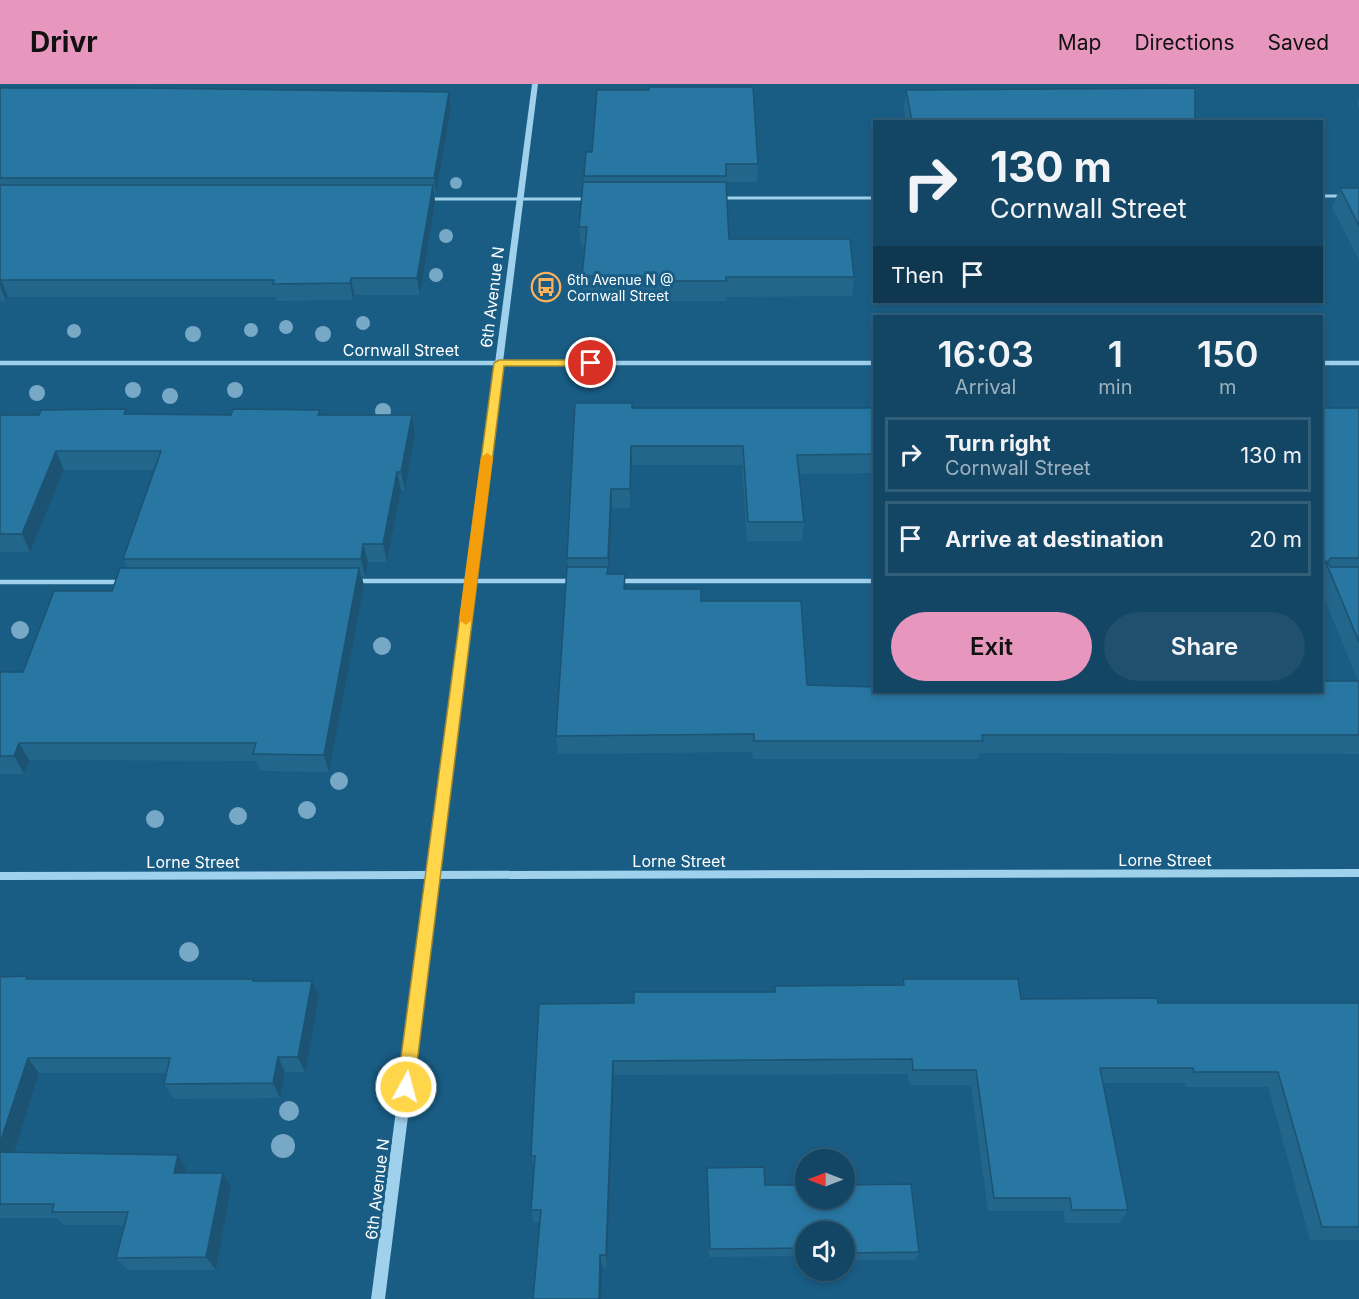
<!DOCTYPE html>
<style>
:root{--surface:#134664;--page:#20506d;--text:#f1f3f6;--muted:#9db1bf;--line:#325e78;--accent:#e797bd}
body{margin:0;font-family:Inter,sans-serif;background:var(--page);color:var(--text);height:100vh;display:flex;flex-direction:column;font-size:22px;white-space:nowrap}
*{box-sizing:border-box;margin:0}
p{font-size:20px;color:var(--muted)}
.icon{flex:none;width:33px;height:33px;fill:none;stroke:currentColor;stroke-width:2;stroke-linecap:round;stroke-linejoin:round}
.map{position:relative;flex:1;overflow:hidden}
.panel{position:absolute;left:873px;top:231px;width:450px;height:378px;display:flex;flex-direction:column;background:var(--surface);border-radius:0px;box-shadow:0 3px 9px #0003,0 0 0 2px var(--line)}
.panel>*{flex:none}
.banner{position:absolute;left:873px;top:36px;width:450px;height:183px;border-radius:0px;box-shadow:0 3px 9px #0003,0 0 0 2px var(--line);background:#134664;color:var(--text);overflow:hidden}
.needle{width:39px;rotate:270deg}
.tools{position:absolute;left:795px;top:1065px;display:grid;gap:12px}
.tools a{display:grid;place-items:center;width:60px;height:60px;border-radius:50%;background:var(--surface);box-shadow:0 3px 9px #0003,0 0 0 2px var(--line);font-size:30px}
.pin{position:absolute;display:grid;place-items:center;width:51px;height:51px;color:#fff;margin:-26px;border:3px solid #fff;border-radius:50%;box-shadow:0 2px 6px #0007}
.me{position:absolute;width:66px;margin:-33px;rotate:7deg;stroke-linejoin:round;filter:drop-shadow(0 0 4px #0008)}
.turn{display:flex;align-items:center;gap:21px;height:126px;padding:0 18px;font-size:27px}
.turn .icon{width:78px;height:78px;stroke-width:2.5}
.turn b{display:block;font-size:42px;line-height:51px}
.then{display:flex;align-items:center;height:57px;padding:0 18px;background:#0003;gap:12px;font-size:22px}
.eta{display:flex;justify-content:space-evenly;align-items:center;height:102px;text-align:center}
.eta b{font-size:36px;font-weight:600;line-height:42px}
.button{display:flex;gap:12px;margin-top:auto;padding:12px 18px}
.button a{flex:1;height:69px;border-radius:36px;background:var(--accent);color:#111;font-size:24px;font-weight:600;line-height:69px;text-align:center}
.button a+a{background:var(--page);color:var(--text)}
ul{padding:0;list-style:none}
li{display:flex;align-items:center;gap:18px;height:75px;margin:0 12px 9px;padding:0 6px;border:3px solid var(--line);border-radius:0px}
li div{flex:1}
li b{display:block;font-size:22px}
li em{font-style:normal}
header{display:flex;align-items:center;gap:36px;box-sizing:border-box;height:84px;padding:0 30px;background:var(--accent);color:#111}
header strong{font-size:28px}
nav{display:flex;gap:33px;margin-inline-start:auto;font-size:21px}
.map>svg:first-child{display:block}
</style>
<header>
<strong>Drivr</strong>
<nav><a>Map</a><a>Directions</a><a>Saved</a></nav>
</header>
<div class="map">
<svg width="1359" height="1215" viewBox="0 0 1359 1215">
<rect width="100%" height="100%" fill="#195d85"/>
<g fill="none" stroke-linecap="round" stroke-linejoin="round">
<g stroke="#9fd1ec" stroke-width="3">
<polyline points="1322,112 1341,112"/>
<polyline points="721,114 874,114"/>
<polyline points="430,115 587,115"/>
</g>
<g stroke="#9fd1ec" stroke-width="4.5">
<polyline points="357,497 570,497"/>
<polyline points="621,497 874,497"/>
<polyline points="0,498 120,498"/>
</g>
<g stroke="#9fd1ec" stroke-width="4.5">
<polyline points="0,279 874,279"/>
<polyline points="1322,279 1359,279"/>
</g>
<polyline stroke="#9fd1ec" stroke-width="8" points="0,792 1359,789"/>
<polygon fill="#9fd1ec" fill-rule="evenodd" points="532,0 538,0 385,1215 371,1215"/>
</g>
<g fill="#77a8c5">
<circle cx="456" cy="99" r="6"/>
<circle cx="446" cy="152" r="7"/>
<circle cx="436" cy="191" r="7"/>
<circle cx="363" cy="239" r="7"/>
<circle cx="286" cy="243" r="7"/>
<circle cx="251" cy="246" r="7"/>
<circle cx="74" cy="247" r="7"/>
<circle cx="193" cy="250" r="8"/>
<circle cx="323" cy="250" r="8"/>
<circle cx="133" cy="306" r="8"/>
<circle cx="235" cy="306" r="8"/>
<circle cx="37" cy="309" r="8"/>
<circle cx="170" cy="312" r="8"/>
<circle cx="383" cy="327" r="8"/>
<circle cx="20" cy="546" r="9"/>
<circle cx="382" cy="562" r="9"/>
<circle cx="339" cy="697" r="9"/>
<circle cx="307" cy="726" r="9"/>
<circle cx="238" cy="732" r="9"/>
<circle cx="155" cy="735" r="9"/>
<circle cx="189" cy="868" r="10"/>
<circle cx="289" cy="1027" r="10"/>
<circle cx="283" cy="1062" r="12"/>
</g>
<g fill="#22668c">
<polygon points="0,4 449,8 451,24 436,110 434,110 435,118 420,211 354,211 353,216 277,217 276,213 8,213 6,217 0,217"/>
<polygon points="906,6 1195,38 906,38 904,23"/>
<polygon points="1359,14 1359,24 1357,20"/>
<polygon points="586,68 758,80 757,98 726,98 729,155 854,193 852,212 726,213 726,217 647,217 647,212 584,212 582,192 585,163 581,163 579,143 584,98"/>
<polygon points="1340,104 1359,104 1359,176 1332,123"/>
<polygon points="633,324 874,324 874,389 799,390 804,438 802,457 747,457 742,381 632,381 630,424 612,424 609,490 625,505 701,517 807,601 874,608 1358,597 1322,509 1322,324 1359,324 1359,670 979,669 978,675 753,675 752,668 558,670 556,652 568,483 567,474"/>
<polygon points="127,330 412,331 415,350 405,406 401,406 387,478 368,478 365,493 362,493 364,502 329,688 260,687 256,677 29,676 24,690 0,690 0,588 23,588 112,507 127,484 123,475 154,386 64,386 30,468 0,468 0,331"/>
<polygon points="0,893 29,895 312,897 319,913 305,988 285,988 280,1014 174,1015 164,1000 167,989 39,989 14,1068 178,1071 187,1085 186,1089 223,1089 231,1103 216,1186 128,1186 116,1174 124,1141 64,1141 57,1134 0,1134"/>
<polygon points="903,895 1021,915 1158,919 1359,919 1359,1158 1358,1156 1310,1156 1268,1003 1186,1003 1185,999 1103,999 1128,1126 1120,1139 1065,1139 1063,1127 988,1127 971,1001 909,1001 908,990 614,991 607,1184 602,1183 540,1138 534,1138 531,1126 534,1086 531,1072 634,919 774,908 775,902 901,901"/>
<polygon points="707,1084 765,1101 919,1168 916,1176 844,1176 844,1148 806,1148 806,1172 709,1173"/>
</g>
<g fill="#1c5372">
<polygon points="449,8 451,24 436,110 434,94"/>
<polygon points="433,101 435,118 420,211 417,194"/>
<polygon points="351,194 354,211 353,216 350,199"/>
<polygon points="1,196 8,213 6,217 0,202"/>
<polygon points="412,331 415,350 405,406 401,388"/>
<polygon points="631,362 632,381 630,424 630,405"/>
<polygon points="56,367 64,386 30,468 22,450"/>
<polygon points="397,388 401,406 387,478 383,460"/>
<polygon points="611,405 612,424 609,493 608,474"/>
<polygon points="363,460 368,478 365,493 361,475"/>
<polygon points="359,484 364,502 329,688 324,671"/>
<polygon points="19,659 29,676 24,690 14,672"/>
<polygon points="312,897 319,913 305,988 298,973"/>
<polygon points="278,973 285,988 280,1014 273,999"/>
<polygon points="28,974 39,989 10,1082 0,1071 0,1059"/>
<polygon points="613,977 614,991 607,1184 606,1171"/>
<polygon points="178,1071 187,1085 183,1103 174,1089"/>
<polygon points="223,1089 231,1103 216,1186 206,1173"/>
<polygon points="600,1171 602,1183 601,1215 599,1215"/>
</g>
<g fill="#2877a3" stroke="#1c5372" stroke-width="1.5">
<polygon points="649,3 753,3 758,80 726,80 726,92 584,92 586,68 592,68 597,6 649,6"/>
<polygon points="0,4 136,4 449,8 434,94 0,94"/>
<polygon points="1195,4 1195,38 912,38 906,6"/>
<polygon points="583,98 726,98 729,155 850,155 854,193 726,193 726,197 647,197 647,192 582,192 587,143 579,143"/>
<polygon points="0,101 433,101 417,194 351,194 350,199 273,200 274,196 1,196 0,198"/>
<polygon points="1340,104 1359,104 1359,142"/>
<polygon points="575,319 632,319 632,324 874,324 874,370 797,371 804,438 748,438 743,362 631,362 630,405 611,405 608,474 567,474"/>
<polygon points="1322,324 1359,324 1359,474 1331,474 1327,478 1331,483 1359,483 1359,558 1322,469"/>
<polygon points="126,325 124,330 231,331 233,325 320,326 318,331 412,331 401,388 397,388 383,460 363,460 361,475 123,475 161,367 56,367 22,450 0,450 0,331 39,331 41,326"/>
<polygon points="567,483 608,483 607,490 625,490 624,505 701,505 701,517 801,517 807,601 874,603 874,608 1322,608 1322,597 1359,597 1359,651 982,651 983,657 754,657 754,650 556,652"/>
<polygon points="120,484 359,484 324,671 253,670 256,659 19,659 14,672 0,672 0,588 23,588 54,507 112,507"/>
<polygon points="27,892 26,895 253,895 253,897 312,897 298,973 278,973 273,999 164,1000 170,974 28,974 0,1059 0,893"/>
<polygon points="903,895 1018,895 1021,915 1157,914 1158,919 1359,919 1359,1143 1322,1143 1278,988 1194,988 1193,984 1100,984 1128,1126 1072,1126 1070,1114 994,1114 976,986 913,986 912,975 613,977 606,1171 600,1171 599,1215 533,1215 541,1126 531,1126 535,1072 531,1072 539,920 634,919 634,908 775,908 775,902 904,901"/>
<polygon points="0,1068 178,1071 174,1089 223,1089 206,1173 116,1174 128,1128 52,1128 54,1120 0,1120"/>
<polygon points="764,1083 765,1101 806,1101 806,1114 844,1114 844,1101 911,1100 919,1168 844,1169 844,1148 806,1148 806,1164 710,1165 707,1084"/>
</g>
<polygon fill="#ffd54a" stroke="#a68a30" stroke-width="1.5" points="499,276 591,276 597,279 591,282 504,282 414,1003 412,1008 406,1011 400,1008 397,1003 494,279"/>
<polygon fill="#f59e0b" points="487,369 493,373 472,536 466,541 459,536 481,373"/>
<defs>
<g id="bus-ring" transform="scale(1.5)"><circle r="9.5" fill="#195d85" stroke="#feb05b" stroke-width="1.5"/><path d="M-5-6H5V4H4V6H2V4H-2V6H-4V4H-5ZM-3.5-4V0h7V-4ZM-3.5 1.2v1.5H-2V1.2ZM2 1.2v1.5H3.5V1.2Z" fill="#feb05b"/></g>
</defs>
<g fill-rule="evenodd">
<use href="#bus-ring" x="546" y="203"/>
</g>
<g text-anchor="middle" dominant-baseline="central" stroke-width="6" stroke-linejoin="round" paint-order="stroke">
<g font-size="14" fill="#fff" stroke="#195d85" text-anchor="start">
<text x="567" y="195">6th Avenue N @<tspan x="567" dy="16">Cornwall Street</tspan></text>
</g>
<g font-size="16" fill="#fff" stroke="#195d85">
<text transform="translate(492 213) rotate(-83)">6th Avenue N</text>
<text x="401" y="266">Cornwall Street</text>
<text x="1165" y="776">Lorne Street</text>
<text x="679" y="777">Lorne Street</text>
<text x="193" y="778">Lorne Street</text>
<text transform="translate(377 1105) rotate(-83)">6th Avenue N</text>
</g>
</g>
</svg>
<div class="tools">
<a><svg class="needle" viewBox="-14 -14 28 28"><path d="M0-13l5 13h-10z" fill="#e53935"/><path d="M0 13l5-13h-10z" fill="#9db1bf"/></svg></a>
<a><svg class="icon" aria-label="sound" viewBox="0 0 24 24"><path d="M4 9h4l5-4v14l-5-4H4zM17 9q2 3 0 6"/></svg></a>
</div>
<div class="pin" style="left:591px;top:279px;background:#d93025"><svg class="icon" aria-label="arrive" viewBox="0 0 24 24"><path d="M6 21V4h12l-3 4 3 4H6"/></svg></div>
<svg class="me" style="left:406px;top:1003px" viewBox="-20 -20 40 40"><circle r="17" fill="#ffd54a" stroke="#fff" stroke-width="3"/><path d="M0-11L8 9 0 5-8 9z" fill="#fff"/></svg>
<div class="banner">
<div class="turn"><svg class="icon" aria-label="right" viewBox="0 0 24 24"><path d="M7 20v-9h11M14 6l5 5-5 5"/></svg><div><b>130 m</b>Cornwall Street</div></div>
<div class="then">Then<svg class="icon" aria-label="arrive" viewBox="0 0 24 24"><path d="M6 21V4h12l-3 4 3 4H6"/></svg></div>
</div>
<section class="panel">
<div class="eta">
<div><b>16:03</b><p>Arrival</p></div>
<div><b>1</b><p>min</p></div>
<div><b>150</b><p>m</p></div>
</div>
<ul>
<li><svg class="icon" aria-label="right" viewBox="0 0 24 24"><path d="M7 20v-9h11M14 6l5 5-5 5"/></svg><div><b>Turn right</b><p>Cornwall Street</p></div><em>130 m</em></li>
<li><svg class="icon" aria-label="arrive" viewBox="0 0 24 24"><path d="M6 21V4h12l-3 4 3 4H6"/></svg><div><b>Arrive at destination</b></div><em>20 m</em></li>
</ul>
<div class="button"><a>Exit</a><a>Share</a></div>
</section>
</div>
